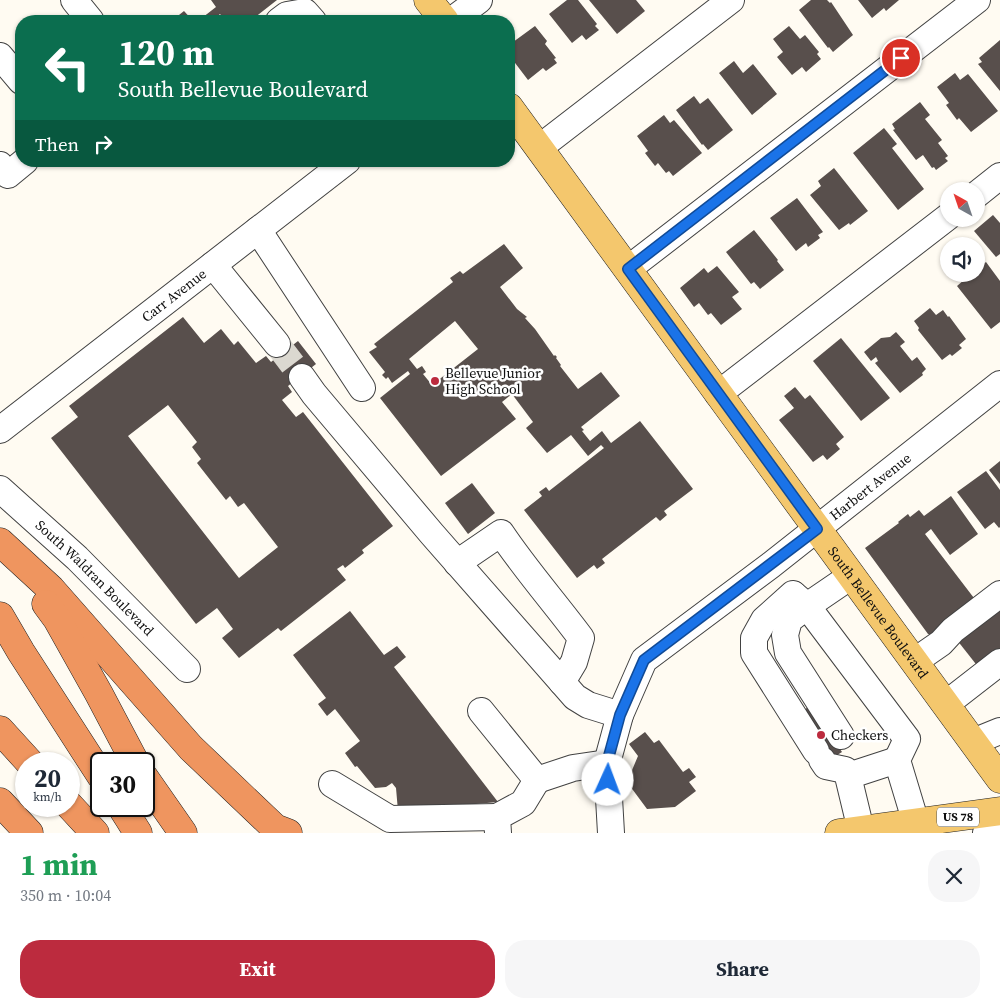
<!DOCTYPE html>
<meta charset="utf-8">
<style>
:root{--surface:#fff;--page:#f6f6f7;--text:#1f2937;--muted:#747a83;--accent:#bc2b3e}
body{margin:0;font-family:"Source Serif 4",serif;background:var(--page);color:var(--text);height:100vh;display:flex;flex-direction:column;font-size:19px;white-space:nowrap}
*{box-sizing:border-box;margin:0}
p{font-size:16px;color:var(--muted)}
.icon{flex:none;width:28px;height:28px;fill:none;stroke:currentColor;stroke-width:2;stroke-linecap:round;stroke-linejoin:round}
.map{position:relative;height:833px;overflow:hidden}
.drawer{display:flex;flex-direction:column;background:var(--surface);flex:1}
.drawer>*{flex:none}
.top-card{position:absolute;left:15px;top:15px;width:500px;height:152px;border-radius:20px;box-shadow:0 1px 4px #0004;background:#0b6e4f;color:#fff;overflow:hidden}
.needle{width:32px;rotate:320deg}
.buttons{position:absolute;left:940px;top:182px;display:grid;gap:10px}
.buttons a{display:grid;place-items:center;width:45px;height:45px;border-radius:50%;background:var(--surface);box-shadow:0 1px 4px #0004;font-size:25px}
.speed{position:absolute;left:15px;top:752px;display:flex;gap:10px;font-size:25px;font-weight:700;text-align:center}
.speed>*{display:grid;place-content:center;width:65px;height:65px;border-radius:50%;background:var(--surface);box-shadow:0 1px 4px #0004;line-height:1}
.speed small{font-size:12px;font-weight:400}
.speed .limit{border:2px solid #111;border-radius:8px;background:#fff;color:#111}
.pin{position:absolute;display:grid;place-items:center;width:42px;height:42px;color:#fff;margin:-21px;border:2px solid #fff;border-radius:50%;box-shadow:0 1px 5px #0007}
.me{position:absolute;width:55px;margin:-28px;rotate:2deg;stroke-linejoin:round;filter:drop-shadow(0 0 4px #0008)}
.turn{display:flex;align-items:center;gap:18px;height:105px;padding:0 20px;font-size:22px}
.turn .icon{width:65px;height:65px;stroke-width:2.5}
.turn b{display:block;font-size:35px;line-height:42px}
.then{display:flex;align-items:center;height:48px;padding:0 20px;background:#0003;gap:10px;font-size:19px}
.round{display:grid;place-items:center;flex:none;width:52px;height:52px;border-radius:20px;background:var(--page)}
.headline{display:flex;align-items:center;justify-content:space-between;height:85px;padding:0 20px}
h1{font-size:30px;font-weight:700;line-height:38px;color:#1e9e55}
.cta{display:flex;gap:10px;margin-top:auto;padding:10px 20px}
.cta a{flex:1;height:58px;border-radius:20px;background:var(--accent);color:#fff;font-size:20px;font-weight:700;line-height:58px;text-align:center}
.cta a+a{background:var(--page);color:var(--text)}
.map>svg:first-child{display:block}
</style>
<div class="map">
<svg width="1000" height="833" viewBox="0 0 1000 833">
<rect width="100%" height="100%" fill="#fffbf2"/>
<g fill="#584f4c" fill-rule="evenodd">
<polygon points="211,0 277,0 250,21 226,21 220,14 211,21 198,21 216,7"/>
<polygon points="567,0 578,0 597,24 595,26 599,30 586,40 582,35 572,43 549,14"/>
<polygon points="589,0 636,0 645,11 617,34"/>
<polygon points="811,0 827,0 830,3 831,2 853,35 833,52 829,47 828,48 799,10"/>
<polygon points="858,0 899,0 886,11 884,8 872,18"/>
<polygon points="184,11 193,21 175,21 174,19"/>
<polygon points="535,26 547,41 545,44 556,58 554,59 557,63 546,71 543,68 528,80 509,55 509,45"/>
<polygon points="789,26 800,39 805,35 819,52 817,54 821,59 806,72 802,67 792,75 777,57 783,52 773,39"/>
<polygon points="1000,40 1000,91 978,64 982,62 979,58"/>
<polygon points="734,61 743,73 753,64 777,94 752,115 719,73"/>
<polygon points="955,73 960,80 968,74 998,111 971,132 959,118 957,120 946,105 949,103 937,87"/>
<polygon points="694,96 700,104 708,98 733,130 708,150 703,144 702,145 676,110"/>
<polygon points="920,102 930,115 925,119 942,140 938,143 948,156 945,158 948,161 936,170 934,167 932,168 923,155 916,160 893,130 895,129 892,124"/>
<polygon points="664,115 670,123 674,120 702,153 673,176 669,171 666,173 658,163 655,166 645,153 648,151 637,136"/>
<polygon points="884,128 897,144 892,148 924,189 898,210 853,153"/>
<polygon points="834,168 868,211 850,225 849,223 839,230 810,195 821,186 818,181"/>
<polygon points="797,198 823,232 818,235 820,238 808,247 806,243 796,251 770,218"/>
<polygon points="993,215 1000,223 1000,254 996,257 974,231"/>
<polygon points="754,230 778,260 777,261 784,270 760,289 754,282 751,284 726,252"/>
<path d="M504 244 523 268 500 287 517 309 527 317 525 318 535 329 554 356 555 355 557 357 556 358 561 365 560 366 578 389 601 372 620 396 581 427 584 430 582 431 590 441 602 431 611 443 640 421 693 489 664 511 667 515 660 521 656 517 602 559 605 563 597 569 594 565 577 578 524 510 542 496 539 492 546 487 549 491 604 448 601 445 588 456 571 435 547 453 526 428 533 422 512 394 502 402 516 419 441 476 380 398 410 374 408 371 392 383 388 377 386 379 382 375 385 372 369 352 377 347 374 344 453 282 450 278 460 271 463 274ZM455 321 478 349 432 385 423 374 426 372 422 366 417 369 409 359Z"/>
<polygon points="986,262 1000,281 1000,322 991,329 957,286 971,274 976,274 976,270"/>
<polygon points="717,266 739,292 732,297 742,309 721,325 711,313 708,315 699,303 694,307 680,288 704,268 708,273"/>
<polygon points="930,308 936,315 943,310 948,317 949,316 966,339 959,345 962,348 952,356 950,354 942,360 918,330 919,328 914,321"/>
<path d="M183 317 204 343 221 329 234 345 238 341 256 363 266 356 271 362 298 341 316 364 288 386 292 392 282 400 296 417 303 412 393 526 362 550 364 553 345 568 343 565 337 569 346 580 281 631 278 628 239 658 222 638 233 629 217 608 196 624 51 438 78 417 69 406ZM168 405 197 442 192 447 201 459 197 463 226 500 230 496 238 507 244 503 278 547 239 578 128 436Z"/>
<polygon points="896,332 905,342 900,346 912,361 917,357 926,369 922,373 923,375 900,393 875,363 878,361 876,357 871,361 864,352 881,338 890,337"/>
<polygon points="841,338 890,398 861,421 813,361"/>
<polygon points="795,387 805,399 810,395 844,437 836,444 840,449 827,460 823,455 813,462 779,420 794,408 784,396"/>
<polygon points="1000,461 1000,484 989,470"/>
<polygon points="986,471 1000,490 1000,527 999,528 994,522 985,529 957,492"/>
<polygon points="472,483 495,513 468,534 445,503"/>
<polygon points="951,496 978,534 950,555 931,529 925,534 977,602 933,636 928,634 865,548 899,523 898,522 908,514 910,517 919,510 924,516"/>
<polygon points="1000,599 1000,651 979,668 953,635"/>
<polygon points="350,611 384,655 397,646 406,657 394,667 498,802 398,811 396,788 392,783 386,787 375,788 357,766 355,767 345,753 360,741 335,709 327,716 318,704 326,698 293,655"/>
<polygon points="810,706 849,743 840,749 842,752 826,762 799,713"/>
<polygon points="645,732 654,743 659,740 683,772 689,768 696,777 689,782 696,791 675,807 647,809 627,782 638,756 629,744"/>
</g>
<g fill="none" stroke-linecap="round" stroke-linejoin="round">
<polyline stroke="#dbd8d0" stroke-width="26" stroke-dasharray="26 13" stroke-linecap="butt" points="277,344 302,377"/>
<g stroke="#424242" stroke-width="28">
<g id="minor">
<polyline points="74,0 91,21"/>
<polyline points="279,21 287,15 305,12 313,21"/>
<polyline points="451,21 479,0"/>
<polyline points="0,56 21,81"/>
<polyline points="539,148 731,0"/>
<polyline points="0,165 8,175 25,161"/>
<polyline points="976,195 1000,176"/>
<polyline points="258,230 362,388"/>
<polyline points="213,265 277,344"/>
<polyline points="628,269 977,0"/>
<polyline points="302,377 314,394 432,534 575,697 588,705 620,715"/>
<polyline points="718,394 949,216"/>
<path id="s1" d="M0 430 347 161"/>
<path id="s2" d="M0 489 77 558 187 669"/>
<path d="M457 563 501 533C525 569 555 603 581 638L574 662 562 682"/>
<polyline points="793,594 764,620 754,638 754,653 816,751"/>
<polyline points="794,595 807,606 851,576"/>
<polyline points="915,661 941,643 953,630 1000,594"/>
<polyline points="946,704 1000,662"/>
<polyline points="481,711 537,780 523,803 497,817 498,833"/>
<polyline points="841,736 788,653 785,635 789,620 807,606 907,739 897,760 916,823"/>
<polyline points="973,742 1000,731"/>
<polyline points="822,760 826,766 845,770 848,776 861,830"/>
<polyline points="848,776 897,760"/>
<polyline points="537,780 573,768 607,763"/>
<polyline points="332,784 390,819 497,817"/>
<path id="s3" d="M611 833 607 763 620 715 644 660 771 565 1000 384"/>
<polyline points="986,833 1000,823"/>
</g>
</g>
<g stroke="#202020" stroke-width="29">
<g id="major">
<polyline points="428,0 445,21"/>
<path id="s4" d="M509 107 1000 779"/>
<polyline points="839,833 1000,811"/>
</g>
</g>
<g stroke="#202020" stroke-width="29">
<g id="highway">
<polyline points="0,542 51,589 191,748 275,828 288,833"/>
<polyline points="46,604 57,619 99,694 136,764"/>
<polyline points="0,616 21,652 101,776"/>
<polyline points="0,730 31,764"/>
<polyline points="144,777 183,833"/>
<polyline points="0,802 29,833"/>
<polyline points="69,805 95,833"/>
<polyline points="121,806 138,833"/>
</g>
</g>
<use href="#minor" stroke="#fff" stroke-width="26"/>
<use href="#major" stroke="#f4c76d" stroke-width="28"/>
<use href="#highway" stroke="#ef955f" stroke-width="28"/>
</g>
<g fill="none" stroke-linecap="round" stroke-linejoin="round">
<g stroke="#114b97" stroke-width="12">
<polyline id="route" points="608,780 607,763 620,715 644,660 817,529 628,269 901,58"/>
</g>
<use href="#route" stroke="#1a73e8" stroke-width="9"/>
</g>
<g fill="#bc2b3e" stroke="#fff" stroke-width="2">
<circle cx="435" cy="381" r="5"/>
<circle cx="821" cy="735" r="5"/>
</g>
<g text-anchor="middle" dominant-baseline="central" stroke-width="5" stroke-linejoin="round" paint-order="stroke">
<rect fill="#fff" stroke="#575757" stroke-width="1" x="937" y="807.5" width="42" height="19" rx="4"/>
<g font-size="12" font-weight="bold" fill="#0f0f0f">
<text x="958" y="817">US 78</text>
</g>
<g font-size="14" fill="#0f0f0f" stroke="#fff">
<text stroke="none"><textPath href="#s1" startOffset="220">Carr Avenue</textPath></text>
<text stroke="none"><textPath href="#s3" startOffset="465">Harbert Avenue</textPath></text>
<text stroke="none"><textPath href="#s2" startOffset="130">South Waldran Boulevard</textPath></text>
<text stroke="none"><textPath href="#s4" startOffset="626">South Bellevue Boulevard</textPath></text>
</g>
<g font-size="14" fill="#0f0f0f" stroke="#fff" text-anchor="start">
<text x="445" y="373">Bellevue Junior<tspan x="445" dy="16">High School</tspan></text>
<text x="831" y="735">Checkers</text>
</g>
</g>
</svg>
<div class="buttons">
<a><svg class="needle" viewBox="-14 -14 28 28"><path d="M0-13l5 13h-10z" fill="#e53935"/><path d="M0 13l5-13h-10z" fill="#747a83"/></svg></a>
<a><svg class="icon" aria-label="sound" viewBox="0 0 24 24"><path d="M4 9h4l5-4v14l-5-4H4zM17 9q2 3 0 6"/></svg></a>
</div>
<div class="speed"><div>20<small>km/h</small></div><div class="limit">30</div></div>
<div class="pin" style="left:901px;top:58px;background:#d93025"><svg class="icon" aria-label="arrive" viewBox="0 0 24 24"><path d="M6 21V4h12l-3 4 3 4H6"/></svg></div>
<svg class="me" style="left:608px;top:780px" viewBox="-20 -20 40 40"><circle r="19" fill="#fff"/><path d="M0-13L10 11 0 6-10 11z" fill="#1a73e8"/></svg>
<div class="top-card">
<div class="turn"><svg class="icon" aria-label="left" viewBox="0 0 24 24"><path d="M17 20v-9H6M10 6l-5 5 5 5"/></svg><div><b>120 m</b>South Bellevue Boulevard</div></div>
<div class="then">Then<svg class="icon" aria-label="right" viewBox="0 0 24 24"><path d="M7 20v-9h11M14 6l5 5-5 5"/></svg></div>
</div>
</div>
<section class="drawer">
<div class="headline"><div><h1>1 min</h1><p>350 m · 10:04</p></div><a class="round"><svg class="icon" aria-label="close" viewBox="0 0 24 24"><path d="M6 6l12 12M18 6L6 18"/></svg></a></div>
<div class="cta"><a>Exit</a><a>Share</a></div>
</section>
